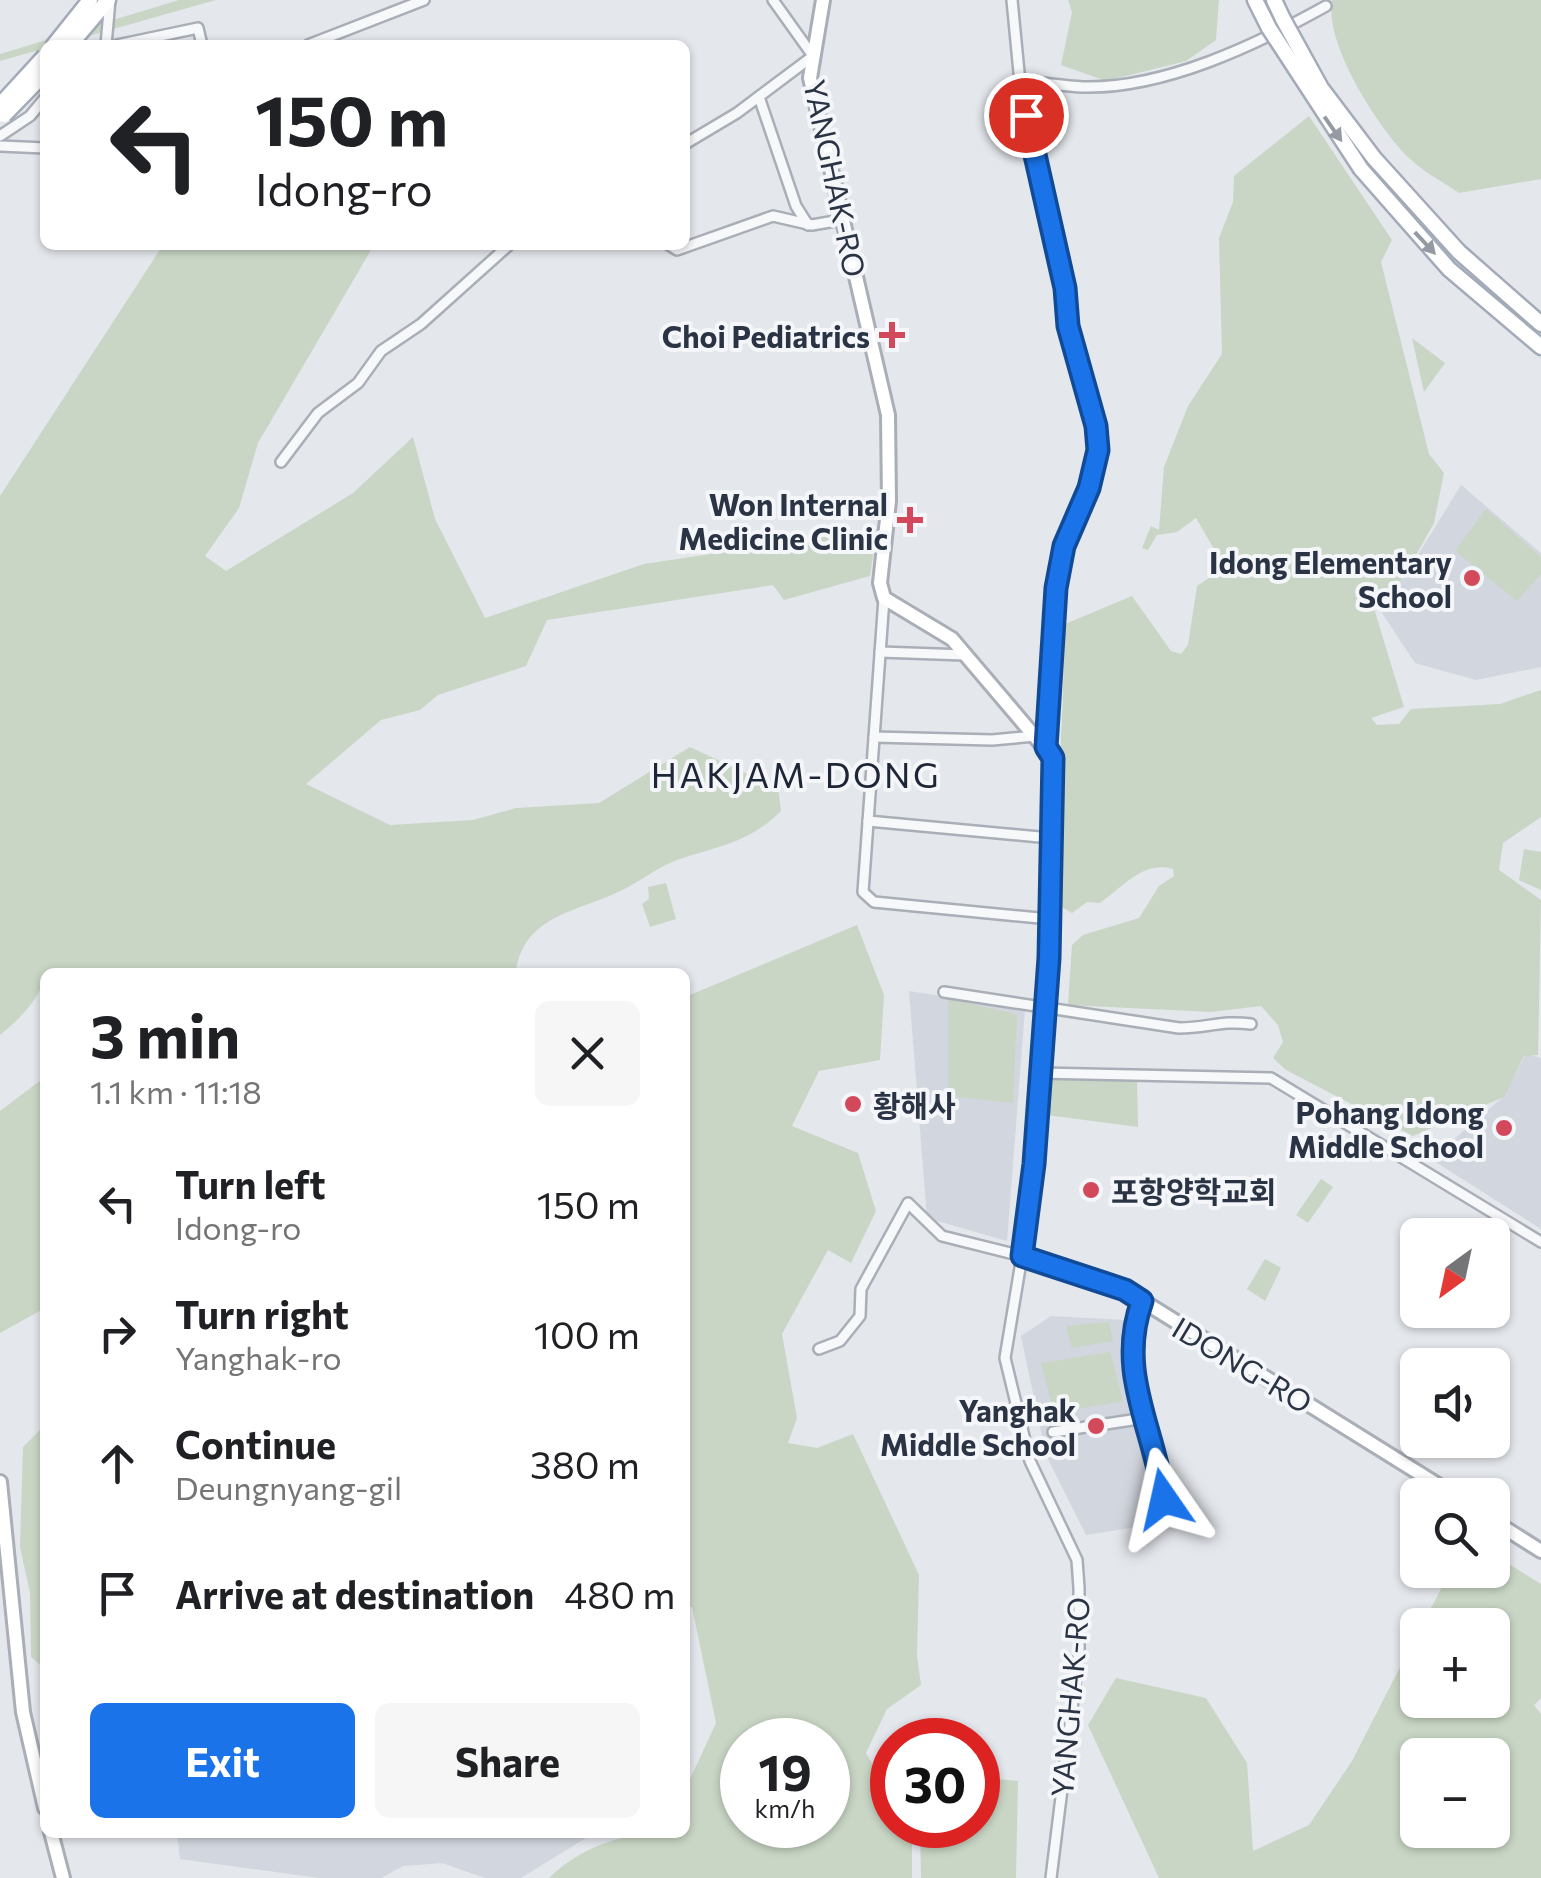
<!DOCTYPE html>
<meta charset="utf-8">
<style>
:root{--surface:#fff;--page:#f6f6f6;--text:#202124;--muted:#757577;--accent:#1a73e8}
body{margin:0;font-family:Commissioner,"Noto Sans KR",sans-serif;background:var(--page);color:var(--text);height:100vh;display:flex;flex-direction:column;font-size:38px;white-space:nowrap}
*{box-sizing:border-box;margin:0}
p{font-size:32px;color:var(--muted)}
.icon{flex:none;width:55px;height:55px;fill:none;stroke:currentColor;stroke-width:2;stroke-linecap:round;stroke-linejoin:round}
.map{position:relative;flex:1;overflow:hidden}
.panel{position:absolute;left:40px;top:968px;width:650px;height:870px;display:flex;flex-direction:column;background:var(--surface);border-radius:15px;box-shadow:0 2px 8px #0004}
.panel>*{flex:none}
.hud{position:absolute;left:40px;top:40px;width:650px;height:210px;border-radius:15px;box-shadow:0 2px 8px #0004;background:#fff;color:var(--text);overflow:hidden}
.needle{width:65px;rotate:213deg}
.controls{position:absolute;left:1400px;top:1218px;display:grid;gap:20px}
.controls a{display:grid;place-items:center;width:110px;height:110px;border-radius:15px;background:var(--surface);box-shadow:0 2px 8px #0004;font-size:50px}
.speed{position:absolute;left:720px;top:1718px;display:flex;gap:20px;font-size:50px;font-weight:700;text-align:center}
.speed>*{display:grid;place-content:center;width:130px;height:130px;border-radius:50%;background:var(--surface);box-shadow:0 2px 8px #0004;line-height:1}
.speed small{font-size:25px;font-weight:400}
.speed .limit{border:15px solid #d22;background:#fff;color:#111}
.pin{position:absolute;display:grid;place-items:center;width:85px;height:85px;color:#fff;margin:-42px;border:5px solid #fff;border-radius:50%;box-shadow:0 2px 10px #0007}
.me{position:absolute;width:110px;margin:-55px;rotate:349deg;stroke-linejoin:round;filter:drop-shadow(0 0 8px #0008)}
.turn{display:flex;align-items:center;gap:35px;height:210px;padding:0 50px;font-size:45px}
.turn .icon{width:130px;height:130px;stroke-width:2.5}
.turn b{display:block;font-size:70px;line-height:85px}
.round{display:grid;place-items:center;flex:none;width:105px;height:105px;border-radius:15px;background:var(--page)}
.headline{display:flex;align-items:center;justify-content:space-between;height:170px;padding:0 50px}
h1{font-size:60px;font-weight:700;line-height:75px}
.cta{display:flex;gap:20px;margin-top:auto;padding:20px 50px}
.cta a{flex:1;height:115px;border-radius:15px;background:var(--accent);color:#fff;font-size:40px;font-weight:700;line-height:115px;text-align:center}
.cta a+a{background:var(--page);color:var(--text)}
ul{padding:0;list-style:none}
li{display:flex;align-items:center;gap:30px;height:130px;padding:0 50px}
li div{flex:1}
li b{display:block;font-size:38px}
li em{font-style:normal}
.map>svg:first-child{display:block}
</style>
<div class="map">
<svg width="1541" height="1878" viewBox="0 0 1541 1878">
<rect width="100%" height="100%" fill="#e4e7ec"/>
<g fill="#d2d6de">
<polygon points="1461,485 1541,553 1541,667 1476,680 1415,663 1382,613"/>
<polygon points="909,991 1025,1009 1007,1241 927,1218"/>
<polygon points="1526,1054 1541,1058 1541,1229 1431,1159 1503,1097"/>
<polygon points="1051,1316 1143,1321 1145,1397 1175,1521 1086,1535 1046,1455 1021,1336"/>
<polygon points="177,1833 177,1832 594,1833 521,1878 485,1878 442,1863 403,1866 381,1878 319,1878 180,1859"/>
</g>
<g fill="#c9d6c5" fill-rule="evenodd">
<polygon points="179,0 216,0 0,61 0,54"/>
<polygon points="1068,0 1219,0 1216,40 1186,61 1106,81 1061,65 1072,12"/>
<path d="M1332 0H1541V179L1459 193C1443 182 1422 171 1408 157 1377 126 1324 43 1332 0Z"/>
<path d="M1309 116 1392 240 1381 262 1429 454 1444 473 1434 523 1389 603 1373 605 1404 707 1371 718 1377 725 1399 724 1411 709 1500 704 1541 690V817L1503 843 1499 870 1541 900 1538 1055 1524 1056 1504 1097 1413 1136 1286 1070 1273 1058 1283 1042 1278 1025 1261 1006 1211 1012 1068 1005 1072 945 1083 935 1139 918 1159 886 1174 876 1173 869C1143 860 1123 887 1100 903L1087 902 1072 913 1055 903C1057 809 1063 717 1065 624L1132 596 1171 651 1181 654 1188 645 1197 586 1212 576 1217 554 1196 518 1177 532 1157 535 1148 550 1142 548 1151 526 1159 530 1164 467 1188 406 1222 354 1219 238 1233 202 1234 176Z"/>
<path d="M163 245H374L258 443 239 508 205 556 226 571 353 493 413 437 435 519 485 618 644 564 877 529 870 576 784 600 773 585 547 620 526 666 438 695 420 710 381 720 306 784 390 825 473 820 516 808 599 803 690 747 778 788 781 811C747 845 715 846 672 862 653 870 637 884 618 892 580 911 523 915 516 972H168C159 965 67 972 45 972 45 994 17 1022 0 1035V496Z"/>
<polygon points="1412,338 1445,363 1424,392"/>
<polygon points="1486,509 1541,557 1541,574 1517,601 1455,551"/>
<polygon points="1524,849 1541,852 1541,890 1519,880"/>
<polygon points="666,883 676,919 650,927 642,904 649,899 648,887"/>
<path d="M857 925 884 995 880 1060 819 1071 792 1126 858 1153 876 1211 851 1263 828 1250 782 1334 797 1418 788 1443 817 1448 853 1434 919 1575 917 1655 921 1685 887 1709 866 1753 892 1798V1825H912V1878H549C589 1840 632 1832 685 1832V1790L716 1723 692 1607 685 1605V997ZM742 1740H828V1825H742Z"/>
<polygon points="948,999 1017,1014 1013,1103 948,1096"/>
<polygon points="1040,1073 1137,1080 1138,1127 1039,1114"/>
<polygon points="45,1077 45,1308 0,1333 0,1111"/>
<polygon points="1321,1179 1333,1187 1308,1223 1296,1215"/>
<polygon points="1265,1259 1281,1268 1265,1301 1247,1289"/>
<polygon points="1109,1322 1113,1341 1072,1348 1066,1326"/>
<polygon points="1110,1352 1123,1401 1054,1413 1041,1363"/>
<polygon points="45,1425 45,1669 31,1657 30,1593 20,1547 23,1447"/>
<path d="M1493 1554 1541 1584V1698L1534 1705 1541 1714V1878H1159L1088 1725 1116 1678 1206 1698 1247 1763 1253 1851 1309 1825 1352 1761 1417 1634 1418 1700H1492V1625H1422L1451 1570H1492ZM1418 1755H1492V1830H1418Z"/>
<polygon points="978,1777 1018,1781 1016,1878 921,1878 920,1825 978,1825"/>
</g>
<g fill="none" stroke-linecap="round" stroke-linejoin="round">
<g stroke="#a9aeb7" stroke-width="14">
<g id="street">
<polyline points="1012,0 1021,93 1065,288 1069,326 1096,426 1098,450 1089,488 1064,546 1056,588 1046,747"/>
<polyline points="106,45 110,0"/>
<polyline points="117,45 198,28 202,45"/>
<polyline points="308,45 424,0"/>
<path d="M1020 81C1041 82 1062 86 1083 87 1164 89 1256 45 1326 6"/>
<polyline points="759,97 796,206 808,225"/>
<polyline points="0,136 30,116 45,98"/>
<polyline points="685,144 737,113 813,56 773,0"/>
<polyline points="0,146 45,148"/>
<polyline points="669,245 677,250 773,216 812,225 841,220"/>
<polyline points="281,462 318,413 358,383 381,351 421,324 509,245"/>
<polyline points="884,598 863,892 874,902 1050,919"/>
<polyline points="880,652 965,655"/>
<polyline points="874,737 992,740 1036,736"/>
<polyline points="868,821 1050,838"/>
<path d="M944 992 1179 1028C1207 1028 1222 1020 1251 1024"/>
<polyline points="1040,1073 1271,1078 1541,1242"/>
<path d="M1141 1301C1115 1372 1154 1428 1163 1499"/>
<polyline points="819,1349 840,1341 860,1316 861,1289 908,1203 942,1236 1022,1256 1005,1358 1030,1461 1077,1560 1079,1588 1079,1652 1051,1878"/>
<polyline points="1053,1432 1145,1418"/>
</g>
</g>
<g stroke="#a9aeb7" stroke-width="18">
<g id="secondary">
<polyline points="823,0 810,78 888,415 889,501 880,583 884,598 952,639 1053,758 1049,958 1034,1164 1022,1256 1125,1290 1454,1495"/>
<polyline points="0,1482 23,1712 45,1808"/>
<polyline points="1492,1520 1541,1551"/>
<polyline points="51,1832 63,1878"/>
</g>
</g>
<g stroke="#a3abb8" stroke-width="19">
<g id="primary">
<polyline points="1255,0 1269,28"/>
<polyline points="1274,0 1283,19"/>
<polyline points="54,45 90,0"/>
<polyline points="70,45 108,0"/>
<polyline points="1374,158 1459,252 1541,324"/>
<polyline points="1361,169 1449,269 1541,347"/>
</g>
</g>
<use href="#street" stroke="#f7f8fa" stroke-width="9"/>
<use href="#secondary" stroke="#fff" stroke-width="12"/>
<use href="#primary" stroke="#fff" stroke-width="14"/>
<g stroke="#a3abb8" stroke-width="19" stroke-linecap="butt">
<g id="primary-bridge">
<polyline points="1283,19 1321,88 1374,158"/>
<polyline points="1269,28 1361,169"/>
<polyline points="0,105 45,56"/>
<polyline points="4,115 45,73"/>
</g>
</g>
<use href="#primary-bridge" stroke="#fff" stroke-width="14"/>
</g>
<defs><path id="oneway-solid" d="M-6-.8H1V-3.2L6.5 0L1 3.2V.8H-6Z" transform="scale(2.5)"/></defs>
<g fill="#959aa2">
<use href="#oneway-solid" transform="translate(1333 129) rotate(55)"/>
<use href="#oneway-solid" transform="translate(1425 243) rotate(47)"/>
</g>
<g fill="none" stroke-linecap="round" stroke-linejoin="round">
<g stroke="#114b97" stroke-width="25">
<path id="route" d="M1026 115 1065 288 1068 326 1096 426 1098 450 1089 488 1064 546 1056 588 1046 747 1053 758 1049 958 1034 1164 1022 1256 1125 1290 1142 1301C1116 1373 1154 1427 1164 1499"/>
</g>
<use href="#route" stroke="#1a73e8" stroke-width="18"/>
</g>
<g fill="#d1495b" stroke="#f4f6f9" stroke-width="4">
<path d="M887 320h10v10h10v10h-10v10h-10v-10h-10v-10h10z"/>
<path d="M905 505h10v10h10v10h-10v10h-10v-10h-10v-10h10z"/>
<circle cx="1472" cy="578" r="10"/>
<circle cx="853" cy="1104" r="10"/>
<circle cx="1504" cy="1128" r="10"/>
<circle cx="1091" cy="1190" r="10"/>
<circle cx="1096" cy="1426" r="10"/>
</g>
<g text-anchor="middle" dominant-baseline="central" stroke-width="8" stroke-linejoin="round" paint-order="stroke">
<g font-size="30" fill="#2b3445" stroke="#f4f6f9">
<text transform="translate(836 178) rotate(78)">YANGHAK-RO</text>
<text transform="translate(1243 1364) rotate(31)">IDONG-RO</text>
<text transform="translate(1069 1697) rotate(-85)">YANGHAK-RO</text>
</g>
<g font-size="30" font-weight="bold" fill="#2b3445" stroke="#f4f6f9" text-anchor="end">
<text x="870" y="335">Choi Pediatrics</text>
<text x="888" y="503">Won Internal<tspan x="888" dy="34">Medicine Clinic</tspan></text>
<text x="1452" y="561">Idong Elementary<tspan x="1452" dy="34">School</tspan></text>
<text x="873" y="1104" text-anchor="start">황해사</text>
<text x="1484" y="1111">Pohang Idong<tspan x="1484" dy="34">Middle School</tspan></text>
<text x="1111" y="1190" text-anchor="start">포항양학교회</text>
<text x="1076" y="1409">Yanghak<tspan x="1076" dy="34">Middle School</tspan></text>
</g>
<g font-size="35" letter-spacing="2.5" fill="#1d2536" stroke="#f4f6f9">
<text x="796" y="773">HAKJAM-DONG</text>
</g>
</g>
</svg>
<div class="controls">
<a><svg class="needle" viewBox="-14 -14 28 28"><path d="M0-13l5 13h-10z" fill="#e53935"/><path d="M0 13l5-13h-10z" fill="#757577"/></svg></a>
<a><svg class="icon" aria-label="sound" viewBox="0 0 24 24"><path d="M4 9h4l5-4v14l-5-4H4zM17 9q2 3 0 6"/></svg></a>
<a><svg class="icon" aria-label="search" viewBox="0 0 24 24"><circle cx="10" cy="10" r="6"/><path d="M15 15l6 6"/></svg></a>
<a>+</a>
<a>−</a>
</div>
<div class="speed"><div>19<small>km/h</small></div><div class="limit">30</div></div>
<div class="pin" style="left:1026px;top:115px;background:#d93025"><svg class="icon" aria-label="arrive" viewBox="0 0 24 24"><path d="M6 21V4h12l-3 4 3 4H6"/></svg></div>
<svg class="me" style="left:1164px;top:1499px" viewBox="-20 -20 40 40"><path d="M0-17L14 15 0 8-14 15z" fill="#1a73e8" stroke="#fff" stroke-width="4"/></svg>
<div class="hud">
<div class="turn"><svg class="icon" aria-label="left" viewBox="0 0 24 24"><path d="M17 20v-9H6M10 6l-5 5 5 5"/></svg><div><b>150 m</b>Idong-ro</div></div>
</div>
<section class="panel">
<div class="headline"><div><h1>3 min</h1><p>1.1 km · 11:18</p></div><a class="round"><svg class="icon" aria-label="close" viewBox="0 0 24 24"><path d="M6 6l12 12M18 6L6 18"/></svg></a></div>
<ul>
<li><svg class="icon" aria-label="left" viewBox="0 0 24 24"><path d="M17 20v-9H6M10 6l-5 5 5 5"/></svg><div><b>Turn left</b><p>Idong-ro</p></div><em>150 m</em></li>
<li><svg class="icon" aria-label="right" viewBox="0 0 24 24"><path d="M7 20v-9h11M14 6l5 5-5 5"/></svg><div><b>Turn right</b><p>Yanghak-ro</p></div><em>100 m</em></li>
<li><svg class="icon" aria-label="ahead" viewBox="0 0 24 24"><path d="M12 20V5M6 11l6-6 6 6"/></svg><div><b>Continue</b><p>Deungnyang-gil</p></div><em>380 m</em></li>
<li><svg class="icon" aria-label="arrive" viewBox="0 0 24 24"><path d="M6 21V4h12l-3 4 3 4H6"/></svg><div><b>Arrive at destination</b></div><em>480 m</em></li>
</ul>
<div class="cta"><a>Exit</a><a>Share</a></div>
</section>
</div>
